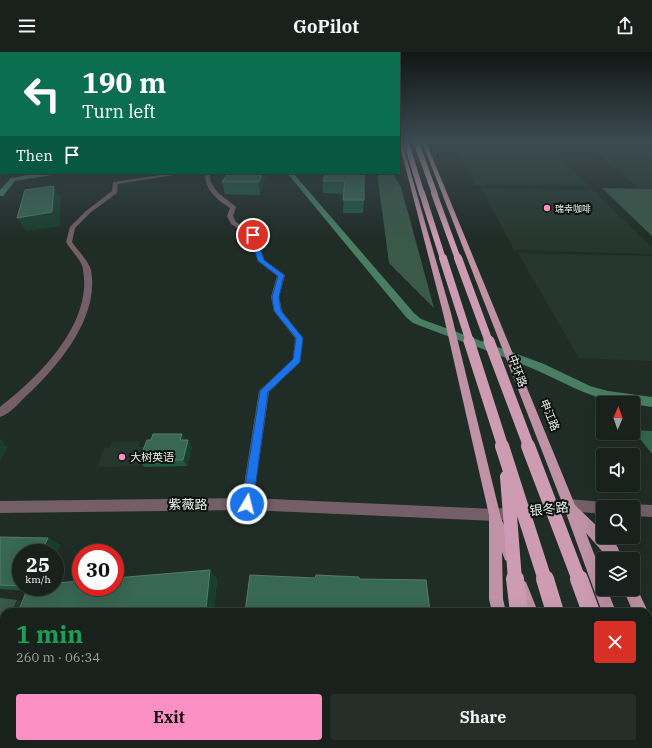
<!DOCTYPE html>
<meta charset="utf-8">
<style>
:root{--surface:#18211c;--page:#252e29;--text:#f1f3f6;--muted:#9fa3a3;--line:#363e3b;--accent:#fc8fc3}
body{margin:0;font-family:"IBM Plex Serif","Noto Sans SC",serif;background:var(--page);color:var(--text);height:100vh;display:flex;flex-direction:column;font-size:15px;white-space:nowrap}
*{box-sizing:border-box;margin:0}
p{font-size:13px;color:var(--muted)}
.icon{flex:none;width:22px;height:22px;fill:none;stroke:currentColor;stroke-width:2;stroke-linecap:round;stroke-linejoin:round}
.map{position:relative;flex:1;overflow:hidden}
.sheet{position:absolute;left:0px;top:556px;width:652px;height:140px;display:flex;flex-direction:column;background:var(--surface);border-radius:12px 12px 0 0;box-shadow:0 4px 16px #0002,0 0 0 1px var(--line)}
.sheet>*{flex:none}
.banner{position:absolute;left:0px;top:0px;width:400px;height:122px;box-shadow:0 4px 16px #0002,0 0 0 1px var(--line);background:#0b6e4f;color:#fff;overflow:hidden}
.needle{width:26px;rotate:2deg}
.fabs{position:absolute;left:596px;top:344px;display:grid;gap:8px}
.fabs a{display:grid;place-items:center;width:44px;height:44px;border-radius:4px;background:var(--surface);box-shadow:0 4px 16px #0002,0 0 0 1px var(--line);font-size:20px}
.speed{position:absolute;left:12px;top:492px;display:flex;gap:8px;font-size:20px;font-weight:700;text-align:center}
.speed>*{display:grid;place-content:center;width:52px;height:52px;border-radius:50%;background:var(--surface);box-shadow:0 4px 16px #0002,0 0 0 1px var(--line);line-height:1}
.speed small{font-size:10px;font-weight:400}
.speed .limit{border:6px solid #d22;background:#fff;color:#111}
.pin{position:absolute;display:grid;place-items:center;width:34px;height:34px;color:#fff;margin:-17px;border:2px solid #fff;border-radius:50%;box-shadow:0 1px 4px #0007}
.me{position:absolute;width:44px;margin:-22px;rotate:8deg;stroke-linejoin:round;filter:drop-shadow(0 0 3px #0008)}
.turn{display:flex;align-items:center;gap:14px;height:84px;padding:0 16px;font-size:18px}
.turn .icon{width:52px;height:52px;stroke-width:2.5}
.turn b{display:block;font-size:28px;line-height:34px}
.then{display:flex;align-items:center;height:38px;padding:0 16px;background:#0003;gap:8px;font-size:15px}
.round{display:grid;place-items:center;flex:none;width:42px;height:42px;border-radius:4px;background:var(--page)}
.headline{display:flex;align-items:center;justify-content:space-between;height:68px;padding:0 16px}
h1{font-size:24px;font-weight:800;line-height:30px;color:#1e9e55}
.cta{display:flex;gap:8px;margin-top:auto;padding:8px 16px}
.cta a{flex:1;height:46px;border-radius:4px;background:var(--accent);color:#111;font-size:16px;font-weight:800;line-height:46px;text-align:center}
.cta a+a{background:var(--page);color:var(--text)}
header{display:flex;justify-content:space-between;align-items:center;height:52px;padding:0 16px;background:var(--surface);font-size:18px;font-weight:800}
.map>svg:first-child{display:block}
</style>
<header><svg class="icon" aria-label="menu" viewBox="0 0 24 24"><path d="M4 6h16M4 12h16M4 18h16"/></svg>GoPilot<svg class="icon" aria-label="share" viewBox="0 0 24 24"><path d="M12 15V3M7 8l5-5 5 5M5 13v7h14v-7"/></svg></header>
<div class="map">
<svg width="652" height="696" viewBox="0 0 652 696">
<rect width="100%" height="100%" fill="#202c26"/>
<g fill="#25372d">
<polygon points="452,90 574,90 579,94 567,96 559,106 589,134 475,133"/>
<polygon points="586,90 652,90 652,136 639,136 595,100"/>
<polygon points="482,137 593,138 652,195 652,202 514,198"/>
<polygon points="518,201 652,204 652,309 579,306"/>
<polygon points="140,389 139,395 146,395 139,414 97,415 105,395 109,396 112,390"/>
<polygon points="0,546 29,549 23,560 4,560 4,595 0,602"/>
</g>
<g fill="#3a5949">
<polygon points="377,121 394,121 395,126 401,135 434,256 389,211"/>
<polygon points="602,136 652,137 652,184"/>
<polygon points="0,546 17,548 11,560 4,560 4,574 0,583"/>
</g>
<polygon fill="#31654c" points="633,378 652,379 652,402"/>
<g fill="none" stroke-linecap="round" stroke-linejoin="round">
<g fill="#497e63" fill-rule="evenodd">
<polygon points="39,121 55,121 52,123 15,129 3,144 0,144 0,138 11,126"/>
<path d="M287 121H293L414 261 421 267 544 312 590 334 608 339 652 345V355L633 352V351C597 351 568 332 536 318 496 301 454 287 413 271L406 265Z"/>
</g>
<g fill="#745e67" fill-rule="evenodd">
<rect x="0" y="93" width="1" height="2"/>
<path d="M174 121H186L118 132 117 141 90 161 75 176 72 190C78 199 88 208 91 218 100 265 58 315 26 344 19 351 10 362 0 365V355C38 326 93 272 83 218 82 208 71 199 66 190L70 175 86 159 112 139 113 130Z"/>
<path d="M205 121H209C211 140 224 144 236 155L233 164 236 170 255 182 264 208 285 223 279 245 282 259 303 286 300 310 269 340 253 452 251 456 247 458 243 456 241 452 259 339 293 307 295 286 274 259 271 245 277 224 258 209 250 184 231 172 227 164 230 156C216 147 205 138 205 121Z"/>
</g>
<g fill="#745e67" fill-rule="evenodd">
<polygon points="247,446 495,457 569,447 603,450 607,452 609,455 603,455 603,462 569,459 495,469 247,458 0,461 0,449"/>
<polygon points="633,452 652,453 652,465 633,464 633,455 628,455"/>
</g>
<g fill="#bf92a5" fill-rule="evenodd">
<polygon points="399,90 402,90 451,261 501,466 517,503 515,508 510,510 505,508 502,500 503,547 506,560 492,560 489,547 489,463 443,261"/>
<polygon points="422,90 426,90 575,453 603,480 603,485 608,485 617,494 623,507 609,507 586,481 603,525 603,537 607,537 616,560 602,560 563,453"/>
<polygon points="521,528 526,530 538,560 524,560 514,535 516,530"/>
<polygon points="633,531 635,532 648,560 648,561 633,560 623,537 633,537"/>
<polygon points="648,568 652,570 652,592 648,590"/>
<polygon points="648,653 652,654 652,680 648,678"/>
<polygon points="517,692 535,692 536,696 518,696"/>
<polygon points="561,692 579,692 580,696 562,696"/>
</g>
<g fill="#ce9cb2" fill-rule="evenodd">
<polygon points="648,680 652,682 652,696 632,696 630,692 648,692"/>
<polygon points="530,692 550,692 551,696 531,696"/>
<polygon points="587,692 607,692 608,696 588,696"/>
</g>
<g stroke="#ce9cb2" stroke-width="5.5">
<polyline points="406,90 422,142"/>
<polyline points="416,90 435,142"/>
</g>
<g stroke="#ce9cb2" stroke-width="6">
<polyline points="422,141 443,207"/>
<polyline points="434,141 458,207"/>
</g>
<g stroke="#ce9cb2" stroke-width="8">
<polyline points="443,206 470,290"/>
<polyline points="458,206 489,290"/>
</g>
<g stroke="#ce9cb2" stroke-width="11">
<polyline points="469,289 503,395"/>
<polyline points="489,289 529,395"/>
</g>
<g stroke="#ce9cb2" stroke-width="14">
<polyline points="502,394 545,528"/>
<polyline points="528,394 579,528"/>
<polyline points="507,425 515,528"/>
</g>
<g stroke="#ce9cb2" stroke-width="18">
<polyline points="515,527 519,560"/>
<polyline points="545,527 555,560"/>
<polyline points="579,527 591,560"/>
</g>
</g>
<g fill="#225740">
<polygon points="228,121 266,121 260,143 225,142 222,130"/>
<polygon points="306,121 366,121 366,123 364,123 364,148 363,161 343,161 344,142 323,141 323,129 325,122 306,122"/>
<polygon points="182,382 185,388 188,388 192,395 187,414 144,415 139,408 151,388"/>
<polygon points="0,485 48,486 60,493 55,503 55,501 21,501 21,535 55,535 217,526 214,560 18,560 27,539 0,537"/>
</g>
<g fill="#183f2e">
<polygon points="262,121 266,121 260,143 259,130"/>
<polygon points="54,134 61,146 60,174 26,179 17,166"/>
<polygon points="182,382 186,389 180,388"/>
<polygon points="0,387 4,390 3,392 8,396 0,409"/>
<polygon points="188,388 192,395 187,414 183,408"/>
<polygon points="48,486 60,493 55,503 55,501 41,501"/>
<polygon points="210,518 217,526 214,560 211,560 206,556"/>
<polygon points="175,692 186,692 175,696"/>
</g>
<g fill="#386753" stroke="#547d6b">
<polygon points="228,121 262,121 259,130 222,130"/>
<polygon points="325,121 364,121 364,148 343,148 345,129 323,129"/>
<polygon points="54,134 52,160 17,166 25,138"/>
<polygon points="153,382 182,382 180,388 188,388 183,408 139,408 147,388 151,388"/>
<polygon points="0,485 48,486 41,501 21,501 21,534 0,533"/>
<polygon points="210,518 206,556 185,558 184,560 156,560 156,559 145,560 18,560 28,535 55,535 55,531 81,529 81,535 115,535 115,526"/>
<polygon points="250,523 315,526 316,523 359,525 359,527 426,528 430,560 245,560"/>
<polygon points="4,658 4,692 175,692 175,696 0,696 0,659"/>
<polygon points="224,692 446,692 447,696 248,696 223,694"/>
</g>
<linearGradient id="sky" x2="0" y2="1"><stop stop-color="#121815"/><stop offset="0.48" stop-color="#3c4b52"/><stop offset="1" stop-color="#3c4b52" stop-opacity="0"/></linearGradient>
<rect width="652" height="187" fill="url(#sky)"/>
<polygon fill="#1a73e8" stroke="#114b97" points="253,181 256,183 264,208 284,223 279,245 281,259 303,286 300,310 268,340 253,452 251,456 247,458 243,456 242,452 260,339 293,307 296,286 274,259 272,245 278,224 258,209 250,183"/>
<g fill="#fc8fc3" stroke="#0e1310" stroke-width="1.5">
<circle cx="547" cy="156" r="4"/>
<circle cx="122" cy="405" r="4"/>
</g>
<g text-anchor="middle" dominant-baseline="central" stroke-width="4" stroke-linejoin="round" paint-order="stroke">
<g font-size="9" fill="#ebf2ee" stroke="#0e1310" text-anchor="start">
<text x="555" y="156">瑞幸咖啡</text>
</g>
<g font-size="11" fill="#ebf2ee" stroke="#0e1310">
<text transform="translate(518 319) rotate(70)">中环路</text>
<text transform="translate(550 363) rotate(68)">申江路</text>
</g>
<g font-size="11" fill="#ebf2ee" stroke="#0e1310" text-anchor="start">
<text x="130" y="405">大树英语</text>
</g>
<g font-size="13" fill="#ebf2ee" stroke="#0e1310">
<text x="188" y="452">紫薇路</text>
<text transform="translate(549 457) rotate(-6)">银冬路</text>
</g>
</g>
</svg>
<div class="fabs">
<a><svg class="needle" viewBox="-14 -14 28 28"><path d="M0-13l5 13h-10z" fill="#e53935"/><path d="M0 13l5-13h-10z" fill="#9fa3a3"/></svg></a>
<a><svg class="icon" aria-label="sound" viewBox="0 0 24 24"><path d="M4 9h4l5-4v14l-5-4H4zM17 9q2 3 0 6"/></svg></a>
<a><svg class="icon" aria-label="search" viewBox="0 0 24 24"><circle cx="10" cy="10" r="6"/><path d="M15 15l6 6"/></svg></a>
<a><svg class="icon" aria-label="layers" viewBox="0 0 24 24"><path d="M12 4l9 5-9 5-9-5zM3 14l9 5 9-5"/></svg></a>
</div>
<div class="speed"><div>25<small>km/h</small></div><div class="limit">30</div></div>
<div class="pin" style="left:253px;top:183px;background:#d93025"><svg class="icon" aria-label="arrive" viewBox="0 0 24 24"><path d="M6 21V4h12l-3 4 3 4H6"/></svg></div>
<svg class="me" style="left:247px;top:452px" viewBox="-20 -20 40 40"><circle r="17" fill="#1a73e8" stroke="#fff" stroke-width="3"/><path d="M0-11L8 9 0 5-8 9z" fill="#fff"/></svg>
<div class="banner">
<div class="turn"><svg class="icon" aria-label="left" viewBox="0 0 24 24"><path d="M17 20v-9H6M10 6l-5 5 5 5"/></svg><div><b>190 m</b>Turn left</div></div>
<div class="then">Then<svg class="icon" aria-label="arrive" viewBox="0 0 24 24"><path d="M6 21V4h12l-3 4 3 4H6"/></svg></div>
</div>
<section class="sheet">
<div class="headline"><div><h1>1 min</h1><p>260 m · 06:34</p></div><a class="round" style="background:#d93025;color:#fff"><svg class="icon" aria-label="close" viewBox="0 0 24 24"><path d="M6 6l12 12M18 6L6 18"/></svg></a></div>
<div class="cta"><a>Exit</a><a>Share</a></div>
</section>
</div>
